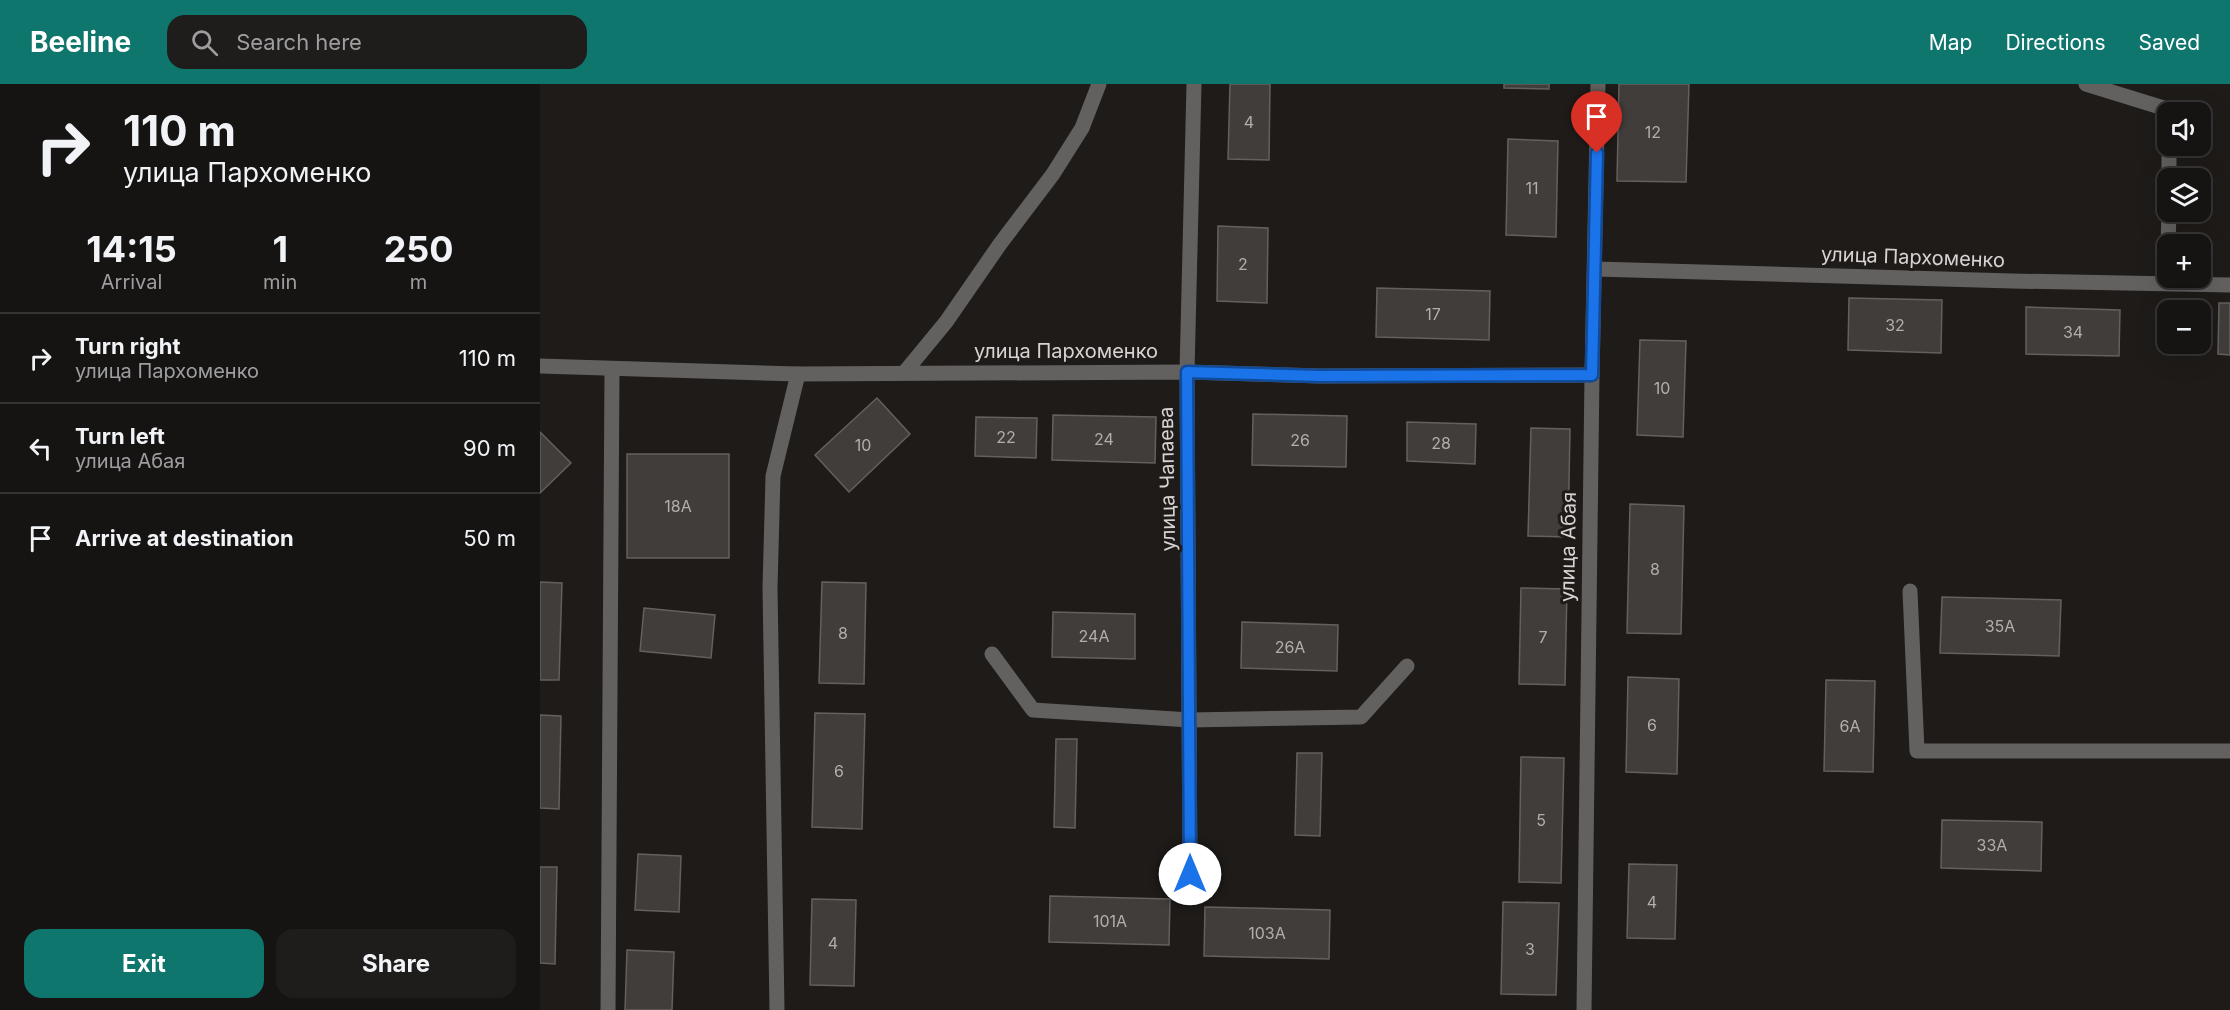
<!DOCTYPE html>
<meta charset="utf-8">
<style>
:root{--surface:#161413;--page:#1f1d1c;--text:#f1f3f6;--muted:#9e9ea0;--line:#353333;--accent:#0f766e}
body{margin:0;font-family:Inter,sans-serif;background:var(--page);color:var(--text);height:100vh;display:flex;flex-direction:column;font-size:22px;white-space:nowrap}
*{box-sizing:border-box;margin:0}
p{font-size:20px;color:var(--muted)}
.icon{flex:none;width:33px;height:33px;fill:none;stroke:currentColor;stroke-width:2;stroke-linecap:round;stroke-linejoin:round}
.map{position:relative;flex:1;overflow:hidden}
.drawer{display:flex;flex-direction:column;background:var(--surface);width:540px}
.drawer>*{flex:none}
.hud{background:#161413;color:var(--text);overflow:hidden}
.fabs{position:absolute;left:1617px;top:18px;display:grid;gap:12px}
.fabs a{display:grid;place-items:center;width:54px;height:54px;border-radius:12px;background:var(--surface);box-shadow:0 6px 24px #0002,0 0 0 2px var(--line);font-size:30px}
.pin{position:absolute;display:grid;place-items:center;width:51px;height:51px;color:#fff;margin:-62px -26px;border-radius:50% 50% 50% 0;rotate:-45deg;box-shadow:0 0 6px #0007}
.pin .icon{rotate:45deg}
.me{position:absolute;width:66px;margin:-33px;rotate:0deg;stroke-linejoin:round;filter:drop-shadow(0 0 4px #0008)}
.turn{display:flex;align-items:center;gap:21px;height:126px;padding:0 24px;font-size:27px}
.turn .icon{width:78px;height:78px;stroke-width:2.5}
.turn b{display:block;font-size:42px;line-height:51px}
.eta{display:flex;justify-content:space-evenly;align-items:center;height:102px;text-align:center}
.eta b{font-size:36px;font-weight:700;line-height:42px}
.primary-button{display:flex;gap:12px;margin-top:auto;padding:12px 24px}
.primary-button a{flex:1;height:69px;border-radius:18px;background:var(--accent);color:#fff;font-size:24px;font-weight:700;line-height:69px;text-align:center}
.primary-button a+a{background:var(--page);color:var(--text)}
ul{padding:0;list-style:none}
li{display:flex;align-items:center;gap:18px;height:90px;padding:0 24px;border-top:2px solid var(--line)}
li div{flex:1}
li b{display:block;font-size:22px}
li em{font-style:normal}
header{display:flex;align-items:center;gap:36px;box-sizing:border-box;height:84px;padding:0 30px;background:var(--accent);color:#fff}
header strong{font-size:28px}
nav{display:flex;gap:33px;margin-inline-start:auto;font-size:21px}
.search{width:420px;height:54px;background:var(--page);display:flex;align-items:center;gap:15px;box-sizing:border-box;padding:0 21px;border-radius:18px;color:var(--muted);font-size:22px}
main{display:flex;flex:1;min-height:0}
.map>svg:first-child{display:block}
</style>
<header>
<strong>Beeline</strong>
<div class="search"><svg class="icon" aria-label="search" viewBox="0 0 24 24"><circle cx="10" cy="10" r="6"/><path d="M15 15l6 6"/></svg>Search here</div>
<nav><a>Map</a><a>Directions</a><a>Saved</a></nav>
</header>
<main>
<section class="drawer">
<div class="hud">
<div class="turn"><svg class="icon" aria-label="right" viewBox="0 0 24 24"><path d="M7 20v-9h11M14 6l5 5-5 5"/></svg><div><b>110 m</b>улица Пархоменко</div></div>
</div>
<div class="eta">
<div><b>14:15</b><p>Arrival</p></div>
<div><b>1</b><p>min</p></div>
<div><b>250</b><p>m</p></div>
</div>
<ul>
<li><svg class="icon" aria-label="right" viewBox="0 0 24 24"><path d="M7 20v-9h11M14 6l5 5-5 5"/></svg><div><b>Turn right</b><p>улица Пархоменко</p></div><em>110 m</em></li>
<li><svg class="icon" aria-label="left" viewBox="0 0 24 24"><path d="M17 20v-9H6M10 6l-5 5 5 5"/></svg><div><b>Turn left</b><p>улица Абая</p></div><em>90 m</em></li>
<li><svg class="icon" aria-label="arrive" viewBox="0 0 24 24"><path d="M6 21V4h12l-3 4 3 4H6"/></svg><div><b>Arrive at destination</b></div><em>50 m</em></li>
</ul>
<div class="primary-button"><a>Exit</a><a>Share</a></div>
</section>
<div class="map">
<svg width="1690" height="926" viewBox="0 0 1690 926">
<rect width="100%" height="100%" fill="#1e1b19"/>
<g fill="#413d3b" stroke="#64605e" stroke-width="1.5">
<polygon points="690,0 730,0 729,76 688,75"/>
<polygon points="964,0 1009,0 1009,5 964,4"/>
<polygon points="1079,0 1149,0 1146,98 1077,97"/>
<polygon points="968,55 1018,57 1016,153 966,151"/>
<polygon points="678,142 728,144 727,219 677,217"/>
<polygon points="837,204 950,207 949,256 836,253"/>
<polygon points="1309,214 1402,216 1401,269 1308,266"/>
<polygon points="1679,219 1690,219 1690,271 1678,270"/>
<polygon points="1486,223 1580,226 1579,272 1486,270"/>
<polygon points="1100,256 1146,257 1143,353 1097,351"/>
<polygon points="337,314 370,350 309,408 275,371"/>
<polygon points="713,330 807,332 806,383 712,381"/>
<polygon points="513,331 616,333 615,379 512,376"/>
<polygon points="436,333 497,334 496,374 435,372"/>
<polygon points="867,338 936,340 935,380 867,377"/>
<polygon points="991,344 1030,345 1028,453 988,452"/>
<polygon points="0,348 31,379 0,409"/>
<rect x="87" y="370" width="102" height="104"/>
<polygon points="1090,420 1144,422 1141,550 1087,549"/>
<polygon points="0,498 22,499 19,596 0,596"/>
<polygon points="282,498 326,499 324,600 279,599"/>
<polygon points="981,504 1027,505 1025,601 979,600"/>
<polygon points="1402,513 1521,516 1519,572 1400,569"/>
<polygon points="104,524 175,531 171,574 100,567"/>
<polygon points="513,528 595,530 595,575 512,573"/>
<polygon points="702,538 798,541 797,587 701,584"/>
<polygon points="1088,593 1139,595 1137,690 1086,688"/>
<polygon points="1286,596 1335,597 1333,688 1284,687"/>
<polygon points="275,629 325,630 322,745 272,743"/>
<polygon points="0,631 21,632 19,725 0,724"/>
<polygon points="516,655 537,655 535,744 514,743"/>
<polygon points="757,669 782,669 780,752 755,751"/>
<polygon points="981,673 1024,674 1021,799 979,798"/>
<polygon points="1402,736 1502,738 1501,787 1401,784"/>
<polygon points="98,770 141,772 139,828 95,826"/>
<polygon points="1089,780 1137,781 1135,855 1087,854"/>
<polygon points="0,783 17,783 15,880 0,879"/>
<polygon points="510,812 630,815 629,861 509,858"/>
<polygon points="272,815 316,816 314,902 270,901"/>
<polygon points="963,818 1019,819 1016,911 961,910"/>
<polygon points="665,823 790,826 789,875 664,872"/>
<polygon points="87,866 134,868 132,926 85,926"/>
</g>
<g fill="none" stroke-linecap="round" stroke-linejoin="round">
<g stroke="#636160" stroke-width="15">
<polyline points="1546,0 1630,26 1630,28"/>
<polyline points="1629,94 1629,62"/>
<polyline points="1628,160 1629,128"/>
<polyline points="1056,185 1472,197 1690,201"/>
<polyline points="0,282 258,290 647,288 780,292 1052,291"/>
<polyline points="364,289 406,238 460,160 513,90 542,44 559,0"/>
<polyline points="1370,507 1377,667 1690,667"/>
<polyline points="452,570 493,626 650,636 821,633 867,582"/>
<polyline points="650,790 647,288 654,0"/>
<polyline points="68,926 72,286"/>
<polyline points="237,926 230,504 233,392 258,290"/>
<polyline points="1044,926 1052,291 1058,0"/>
</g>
</g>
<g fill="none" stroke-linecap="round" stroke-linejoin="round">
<g stroke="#114b97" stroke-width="15">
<polyline id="route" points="650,790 647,288 780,292 1052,291 1057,69"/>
</g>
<use href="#route" stroke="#1a73e8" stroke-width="10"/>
</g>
<g text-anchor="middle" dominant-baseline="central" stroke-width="6" stroke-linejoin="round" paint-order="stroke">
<g font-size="16" fill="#b1aeac">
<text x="709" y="38">4</text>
<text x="1113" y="48">12</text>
<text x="992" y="104">11</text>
<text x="703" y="180">2</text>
<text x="893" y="230">17</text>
<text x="1355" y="241">32</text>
<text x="1533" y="248">34</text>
<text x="1122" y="304">10</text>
<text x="466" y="353">22</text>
<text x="564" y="355">24</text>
<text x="760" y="356">26</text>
<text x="901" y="359">28</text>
<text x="323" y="361">10</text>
<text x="138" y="422">18А</text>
<text x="1115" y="485">8</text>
<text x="1460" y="542">35А</text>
<text x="303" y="549">8</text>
<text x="554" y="552">24А</text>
<text x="1003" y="553">7</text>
<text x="750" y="563">26А</text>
<text x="1112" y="641">6</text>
<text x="1310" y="642">6А</text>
<text x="299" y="687">6</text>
<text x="1001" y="736">5</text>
<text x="1452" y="761">33А</text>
<text x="1112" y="818">4</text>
<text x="570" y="837">101А</text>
<text x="727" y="849">103А</text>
<text x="293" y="859">4</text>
<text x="990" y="865">3</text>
</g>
<g font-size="20" fill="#d6d3d2" stroke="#1e1b19">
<text transform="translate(1373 173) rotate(2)">улица Пархоменко</text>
<text x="526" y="267">улица Пархоменко</text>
<text transform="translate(627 395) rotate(-91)">улица Чапаева</text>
<text transform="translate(1028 463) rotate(-89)">улица Абая</text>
</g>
</g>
</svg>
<div class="fabs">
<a><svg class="icon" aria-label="sound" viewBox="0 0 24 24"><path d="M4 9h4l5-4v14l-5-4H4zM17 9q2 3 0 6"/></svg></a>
<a><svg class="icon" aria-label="layers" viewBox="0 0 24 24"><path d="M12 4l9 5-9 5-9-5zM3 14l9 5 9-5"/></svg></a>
<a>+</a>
<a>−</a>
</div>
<div class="pin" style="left:1057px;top:69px;background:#d93025"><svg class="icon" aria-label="arrive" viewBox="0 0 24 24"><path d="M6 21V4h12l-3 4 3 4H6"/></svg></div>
<svg class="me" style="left:650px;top:790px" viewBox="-20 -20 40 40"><circle r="19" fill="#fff"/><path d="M0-13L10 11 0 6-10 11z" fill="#1a73e8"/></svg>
</div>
</main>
